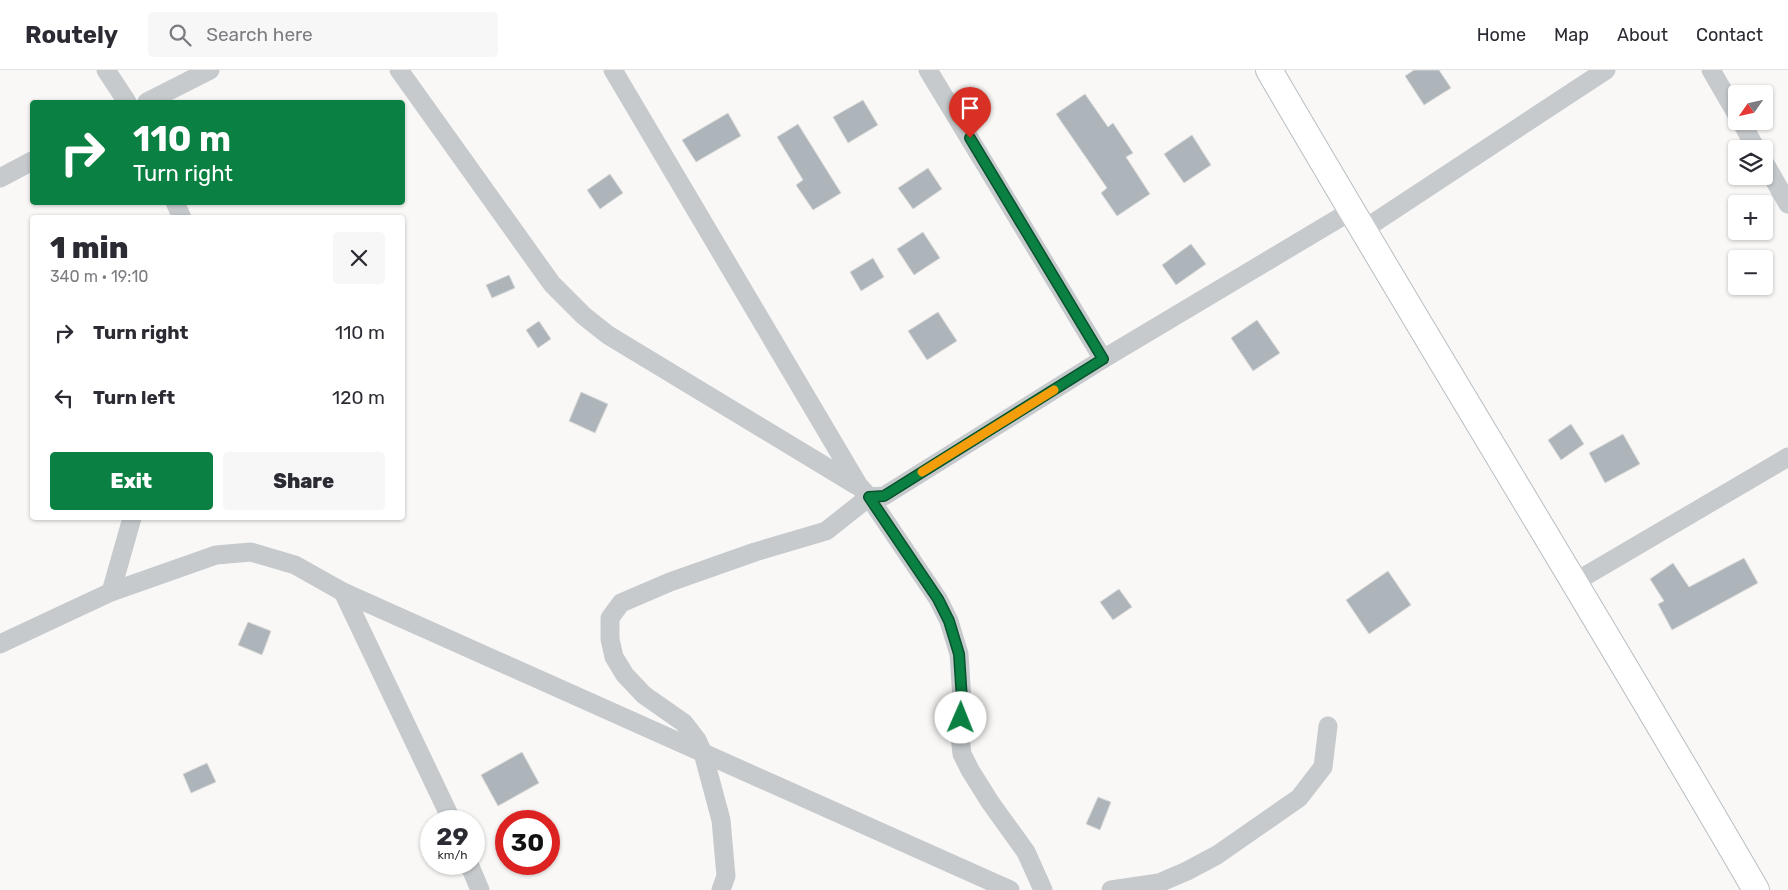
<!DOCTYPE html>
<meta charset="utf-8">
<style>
:root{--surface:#fff;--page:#f7f7f7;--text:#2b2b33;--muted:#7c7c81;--line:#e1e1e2;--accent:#0b8043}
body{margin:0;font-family:Rubik,sans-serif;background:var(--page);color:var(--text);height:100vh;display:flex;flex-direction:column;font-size:19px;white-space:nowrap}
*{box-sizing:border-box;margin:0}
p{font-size:16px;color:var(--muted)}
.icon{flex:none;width:28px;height:28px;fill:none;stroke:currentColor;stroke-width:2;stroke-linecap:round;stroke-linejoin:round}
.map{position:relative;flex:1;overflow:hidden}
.side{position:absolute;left:30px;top:145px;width:375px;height:305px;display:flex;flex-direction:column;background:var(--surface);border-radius:5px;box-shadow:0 1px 4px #0004}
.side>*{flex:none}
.banner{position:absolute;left:30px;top:30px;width:375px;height:105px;border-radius:5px;box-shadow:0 1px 4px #0004;background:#0b8043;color:#fff;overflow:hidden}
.needle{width:32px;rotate:236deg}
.fabs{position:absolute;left:1728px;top:15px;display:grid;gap:10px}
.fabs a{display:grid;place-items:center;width:45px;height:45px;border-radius:5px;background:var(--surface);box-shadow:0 1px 4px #0004;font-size:25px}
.speed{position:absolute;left:420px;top:740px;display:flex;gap:10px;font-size:25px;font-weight:700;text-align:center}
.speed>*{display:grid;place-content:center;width:65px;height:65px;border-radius:50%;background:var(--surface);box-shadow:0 1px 4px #0004;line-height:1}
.speed small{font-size:12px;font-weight:400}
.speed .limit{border:8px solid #d22;background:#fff;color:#111}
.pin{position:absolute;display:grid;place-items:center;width:42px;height:42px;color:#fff;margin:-51px -21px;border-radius:50% 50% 50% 0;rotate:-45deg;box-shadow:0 0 5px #0007}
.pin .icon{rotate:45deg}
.me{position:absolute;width:55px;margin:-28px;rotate:1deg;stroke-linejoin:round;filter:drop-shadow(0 0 4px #0008)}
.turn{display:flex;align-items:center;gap:18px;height:105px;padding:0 20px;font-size:22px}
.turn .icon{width:65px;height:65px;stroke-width:2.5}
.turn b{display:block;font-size:35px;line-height:42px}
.round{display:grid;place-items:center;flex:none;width:52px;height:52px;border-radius:5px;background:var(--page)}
.head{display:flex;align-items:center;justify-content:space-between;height:85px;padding:0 20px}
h1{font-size:30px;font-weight:800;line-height:38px}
.button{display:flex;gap:10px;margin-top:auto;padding:10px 20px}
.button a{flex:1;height:58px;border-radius:5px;background:var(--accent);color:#fff;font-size:20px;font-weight:800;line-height:58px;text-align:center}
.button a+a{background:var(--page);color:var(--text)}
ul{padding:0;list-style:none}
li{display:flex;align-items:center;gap:15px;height:65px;padding:0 20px}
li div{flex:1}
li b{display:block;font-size:19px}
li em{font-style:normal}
header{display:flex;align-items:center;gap:30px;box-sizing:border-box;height:70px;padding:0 25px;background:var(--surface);border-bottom:1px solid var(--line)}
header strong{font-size:24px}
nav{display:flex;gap:28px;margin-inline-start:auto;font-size:18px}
.search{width:350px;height:45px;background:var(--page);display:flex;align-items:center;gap:12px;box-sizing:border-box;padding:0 18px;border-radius:5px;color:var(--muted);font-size:19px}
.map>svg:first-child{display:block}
</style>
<header>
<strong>Routely</strong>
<div class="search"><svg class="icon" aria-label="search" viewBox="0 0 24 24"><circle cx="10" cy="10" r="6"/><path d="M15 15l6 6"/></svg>Search here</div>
<nav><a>Home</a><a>Map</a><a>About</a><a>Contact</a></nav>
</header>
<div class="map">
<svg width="1788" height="820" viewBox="0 0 1788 820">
<rect width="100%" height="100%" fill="#f9f8f6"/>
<g fill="#adb5bb" stroke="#dadad8">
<polygon points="1414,0 1439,0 1451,18 1424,35 1405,6"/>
<polygon points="1085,24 1108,57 1113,53 1133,83 1126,87 1150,124 1117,146 1101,123 1107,118 1056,44"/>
<polygon points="863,30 878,55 848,73 833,47"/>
<polygon points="728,43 741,66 696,92 682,70"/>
<polygon points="798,54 841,123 813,140 796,115 803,110 777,67"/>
<polygon points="1192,65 1211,95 1184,113 1164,84"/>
<polygon points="928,98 942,119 913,139 898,118"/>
<polygon points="610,104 623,123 600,139 587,120"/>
<polygon points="923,162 940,188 914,205 897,179"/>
<polygon points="1191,174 1206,194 1176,215 1162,195"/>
<polygon points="873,188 884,207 861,221 850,202"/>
<polygon points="509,205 515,218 492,228 486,215"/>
<polygon points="938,242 957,271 927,290 908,261"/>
<polygon points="1257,250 1280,283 1253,301 1231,268"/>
<polygon points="539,251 551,269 538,278 526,260"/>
<polygon points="581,322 608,334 595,363 569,351"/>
<polygon points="1571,354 1584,374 1561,390 1548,370"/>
<polygon points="1623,364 1640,394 1605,413 1589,383"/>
<polygon points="1744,488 1758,513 1672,560 1658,534 1664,531 1650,509 1673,493 1689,517"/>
<polygon points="1388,501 1411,535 1369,564 1346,530"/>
<polygon points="1119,519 1132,537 1113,550 1100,532"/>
<polygon points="248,552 271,561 262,585 238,575"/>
<polygon points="522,682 539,713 498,736 481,705"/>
<polygon points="207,693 216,712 191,723 183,704"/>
<polygon points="1098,727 1111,732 1100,760 1086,754"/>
</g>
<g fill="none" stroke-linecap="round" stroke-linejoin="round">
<g stroke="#b8bec2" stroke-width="28">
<path id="secondary" d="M1269 0C1429 275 1597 545 1756 820"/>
</g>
<g stroke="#c6cacd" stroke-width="19">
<polyline points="106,0 127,32"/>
<polyline points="399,0 552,214 584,246 608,265 856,415"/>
<polyline points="613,0 859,416 869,427 884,426 1103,289 1351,141"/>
<polyline points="928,0 1103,289"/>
<polyline points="1711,0 1736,43"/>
<polyline points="147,32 210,0"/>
<polyline points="1741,51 1756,79"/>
<polyline points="1764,92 1788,134"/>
<polyline points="0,108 32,91"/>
<polyline points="175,132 182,148"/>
<polyline points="1363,160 1606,0"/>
<polyline points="1575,512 1788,387"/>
<polyline points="111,522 132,448"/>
<polyline points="343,522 452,751"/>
<polyline points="0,574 111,522 216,485 251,482 295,495 343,522 1010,820"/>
<polyline points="469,794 480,820"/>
<polyline points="721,820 726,806 721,750 703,683 697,670 684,653 644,625 625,605 614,587 610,569 610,548 621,533 670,512 755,482 826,461 869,427 938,529 949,551 959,584 962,630 960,666 962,684 970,700 990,732 1026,782 1043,820"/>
<polyline points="1111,820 1159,813 1187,801 1217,785 1299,728 1323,697 1328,656"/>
</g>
<use href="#secondary" stroke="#fff" stroke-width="26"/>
</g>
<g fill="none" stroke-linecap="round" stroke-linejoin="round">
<g stroke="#07532c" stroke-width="12">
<polyline id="route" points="961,648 962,630 959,584 949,551 938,529 869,427 884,426 1103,289 970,68"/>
</g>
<use href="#route" stroke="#0b8043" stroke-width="9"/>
<polyline stroke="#f59e0b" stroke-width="9" points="922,402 1054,320"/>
</g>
</svg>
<div class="fabs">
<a><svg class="needle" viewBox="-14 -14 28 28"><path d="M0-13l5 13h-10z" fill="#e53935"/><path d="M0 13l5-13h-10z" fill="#7c7c81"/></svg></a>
<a><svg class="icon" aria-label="layers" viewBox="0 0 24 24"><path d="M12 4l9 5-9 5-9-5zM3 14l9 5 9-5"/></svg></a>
<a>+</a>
<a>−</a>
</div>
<div class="speed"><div>29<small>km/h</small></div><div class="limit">30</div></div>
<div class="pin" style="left:970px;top:68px;background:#d93025"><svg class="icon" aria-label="arrive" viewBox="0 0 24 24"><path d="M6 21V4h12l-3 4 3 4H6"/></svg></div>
<svg class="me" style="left:961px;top:648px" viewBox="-20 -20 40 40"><circle r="19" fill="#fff"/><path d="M0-13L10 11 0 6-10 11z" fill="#0b8043"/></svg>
<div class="banner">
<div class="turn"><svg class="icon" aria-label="right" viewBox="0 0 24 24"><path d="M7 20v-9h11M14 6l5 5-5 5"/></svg><div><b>110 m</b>Turn right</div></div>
</div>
<section class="side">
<div class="head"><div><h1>1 min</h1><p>340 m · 19:10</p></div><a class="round"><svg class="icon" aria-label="close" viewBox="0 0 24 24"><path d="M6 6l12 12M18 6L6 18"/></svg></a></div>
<ul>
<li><svg class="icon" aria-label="right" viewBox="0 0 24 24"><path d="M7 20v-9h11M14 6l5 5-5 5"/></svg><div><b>Turn right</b></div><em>110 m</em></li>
<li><svg class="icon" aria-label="left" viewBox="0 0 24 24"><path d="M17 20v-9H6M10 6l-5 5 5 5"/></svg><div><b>Turn left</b></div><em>120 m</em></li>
</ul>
<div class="button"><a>Exit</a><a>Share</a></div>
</section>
</div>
